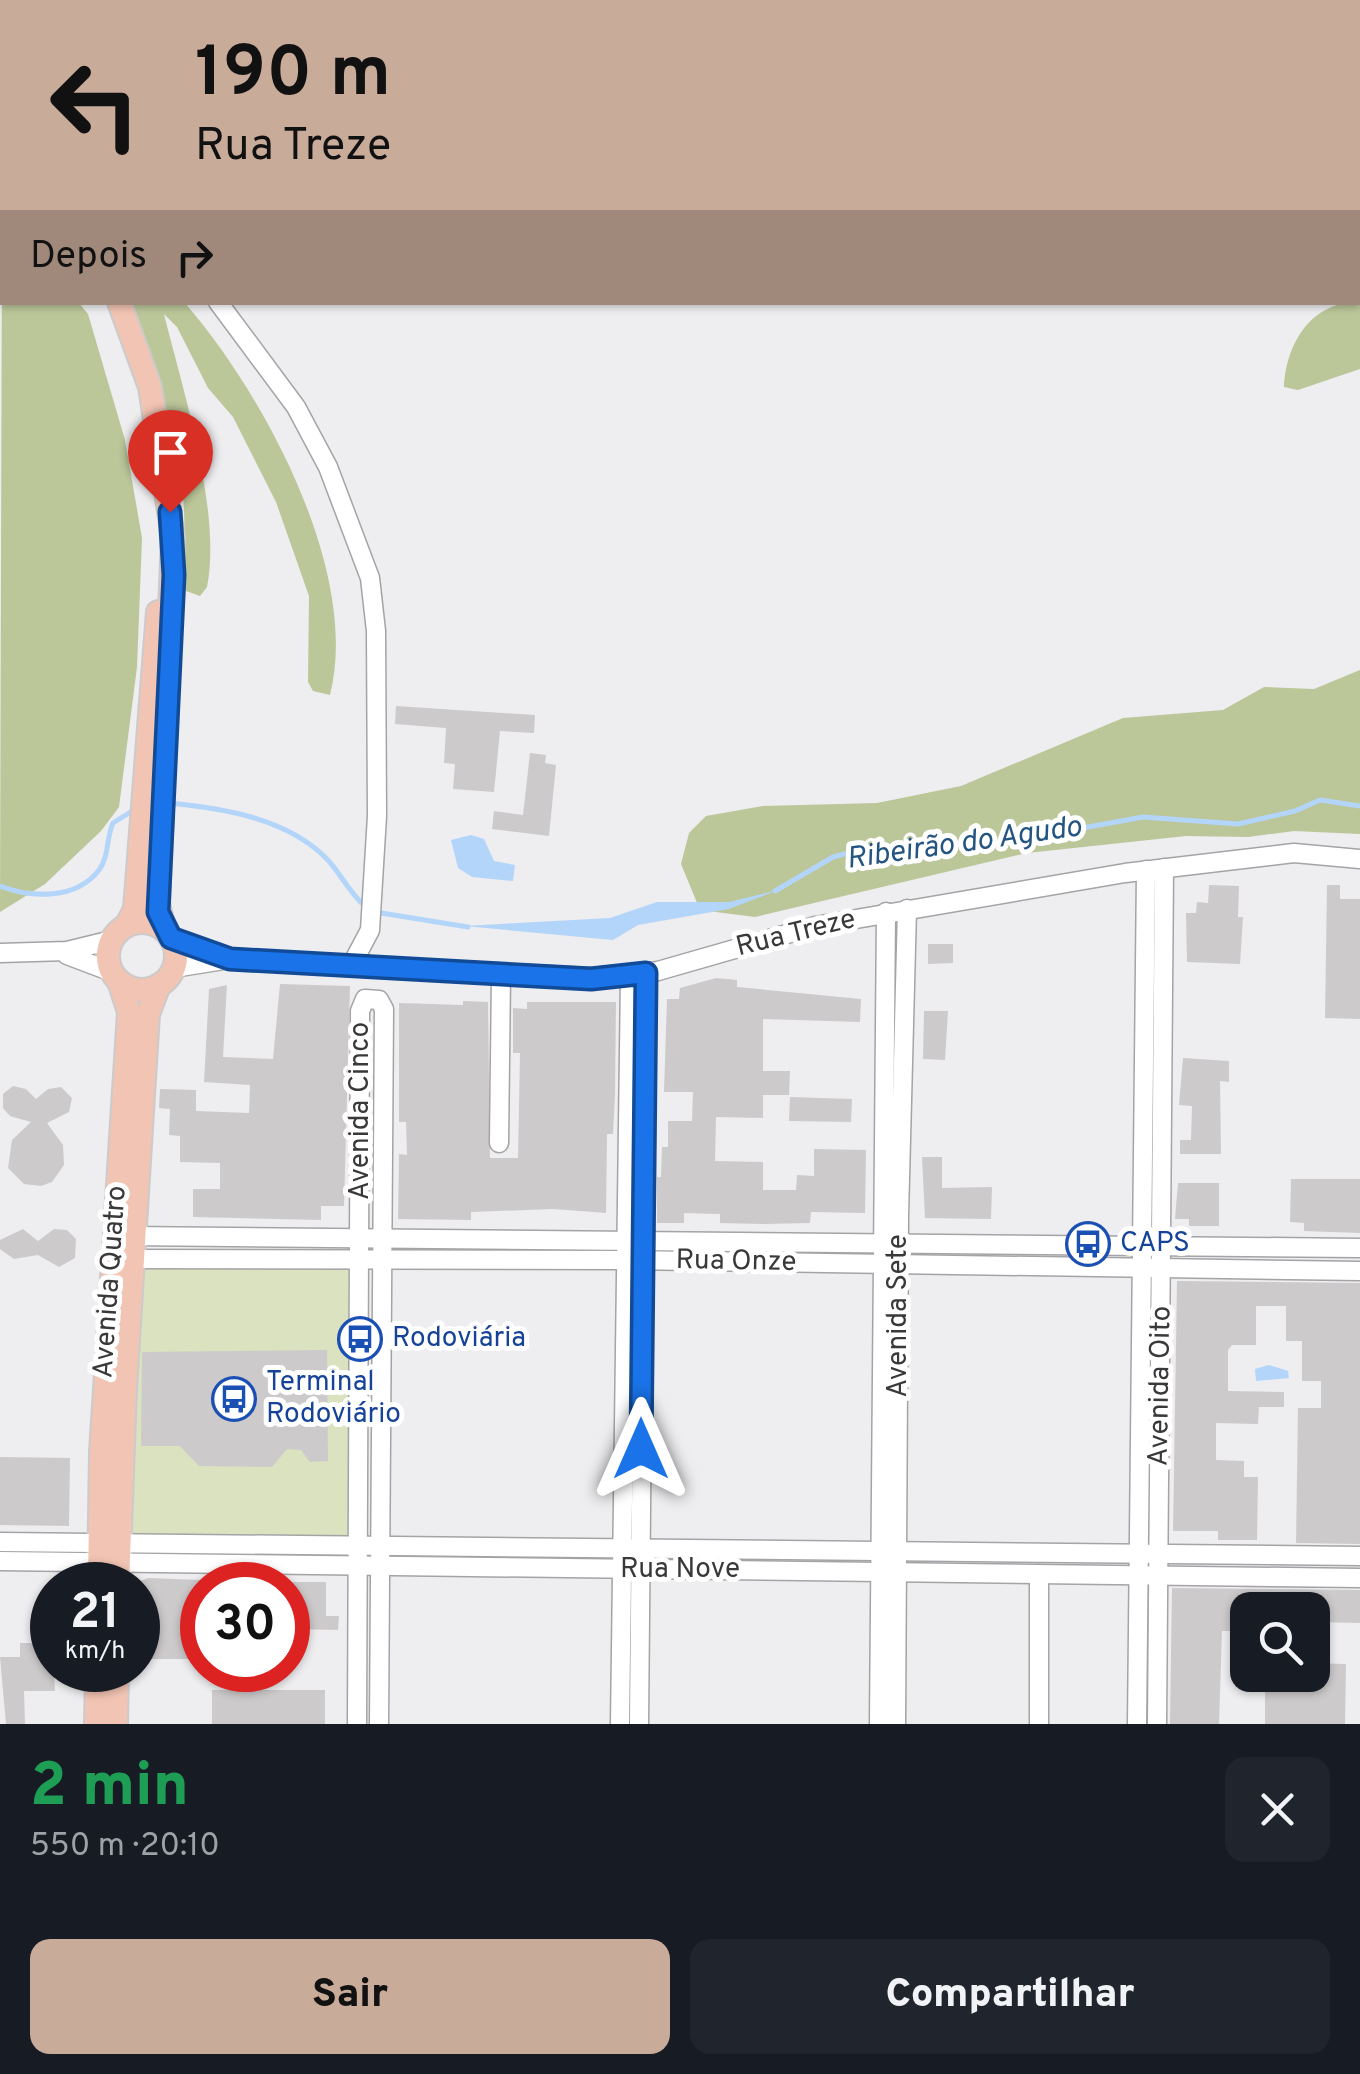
<!DOCTYPE html>
<html lang="pt">
<meta charset="utf-8">
<style>
:root{--surface:#171b24;--page:#20242c;--text:#f1f3f6;--muted:#9ea1a6;--accent:#c9ab9a}
body{margin:0;font-family:Overpass,sans-serif;background:var(--page);color:var(--text);height:100vh;display:flex;flex-direction:column;font-size:38px;white-space:nowrap}
*{box-sizing:border-box;margin:0}
p{font-size:32px;color:var(--muted)}
.icon{flex:none;width:55px;height:55px;fill:none;stroke:currentColor;stroke-width:2;stroke-linecap:round;stroke-linejoin:round}
.map{position:relative;height:1724px;overflow:hidden}
.details{display:flex;flex-direction:column;background:var(--surface);flex:1}
.details>*{flex:none}
.banner{position:absolute;left:0px;top:0px;width:1360px;height:305px;box-shadow:0 2px 8px #0004;background:#c9ab9a;color:#111;overflow:hidden}
.buttons{position:absolute;left:1230px;top:1592px;display:grid;gap:20px}
.buttons a{display:grid;place-items:center;width:100px;height:100px;border-radius:20px;background:var(--surface);box-shadow:0 2px 8px #0004;font-size:50px}
.speed{position:absolute;left:30px;top:1562px;display:flex;gap:20px;font-size:50px;font-weight:700;text-align:center}
.speed>*{display:grid;place-content:center;width:130px;height:130px;border-radius:50%;background:var(--surface);box-shadow:0 2px 8px #0004;line-height:1}
.speed small{font-size:25px;font-weight:400}
.speed .limit{border:15px solid #d22;background:#fff;color:#111}
.pin{position:absolute;display:grid;place-items:center;width:85px;height:85px;color:#fff;margin:-102px -42px;border-radius:50% 50% 50% 0;rotate:-45deg;box-shadow:0 0 10px #0007}
.pin .icon{rotate:45deg}
.me{position:absolute;width:110px;margin:-55px;rotate:0deg;stroke-linejoin:round;filter:drop-shadow(0 0 8px #0008)}
.turn{display:flex;align-items:center;gap:35px;height:210px;padding:0 30px;font-size:45px}
.turn .icon{width:130px;height:130px;stroke-width:2.5}
.turn b{display:block;font-size:70px;line-height:85px}
.then{display:flex;align-items:center;height:95px;padding:0 30px;background:#0003;gap:20px;font-size:38px}
.round{display:grid;place-items:center;flex:none;width:105px;height:105px;border-radius:20px;background:var(--page)}
.summary{display:flex;align-items:center;justify-content:space-between;height:170px;padding:0 30px}
h1{font-size:60px;font-weight:800;line-height:75px;color:#1e9e55}
.action{display:flex;gap:20px;margin-top:auto;padding:20px 30px}
.action a{flex:1;height:115px;border-radius:20px;background:var(--accent);color:#111;font-size:40px;font-weight:800;line-height:115px;text-align:center}
.action a+a{background:var(--page);color:var(--text)}
.map>svg:first-child{display:block}
</style>
<div class="map">
<svg width="1360" height="1724" viewBox="0 0 1360 1724">
<rect width="100%" height="100%" fill="#eeedf0"/>
<polygon fill="#dae2bf" points="134,1259 361,1259 358,1549 119,1544"/>
<g fill="#bbc699">
<polygon points="2,233 2,302 79,303 88,314 125,440 142,538 137,667 119,807 101,831 45,884 0,912"/>
<path d="M1360 296V369L1298 390 1284 387C1286 345 1310 302 1358 302Z"/>
<path d="M129 303H185C263 393 361 572 330 695L313 691 308 682 309 596 276 502 233 417 208 388 177 327 164 314C182 387 222 512 207 587L200 596 186 591C183 560 186 529 183 497 177 429 154 366 129 303Z"/>
<polygon points="1360,670 1360,834 1294,831 1248,837 1186,836 1027,853 755,917 700,910 681,864 689,833 706,816 763,806 877,803 961,786 1123,718 1223,710 1264,687 1314,689"/>
</g>
<g fill="#b3d5f9">
<polygon points="471,835 484,839 494,861 515,865 513,881 472,877 458,868 451,840"/>
<polygon points="778,890 729,909 638,925 613,940 464,926 610,918 657,902 729,902"/>
<polygon points="1269,1365 1288,1371 1289,1378 1256,1381 1255,1369"/>
</g>
<g fill="none" stroke-linecap="round" stroke-linejoin="round">
<g stroke="#b3d5f9" stroke-width="5">
<path d="M168 803C222 808 287 818 327 859 341 874 350 894 366 907"/>
<path d="M0 886C32 898 76 900 99 870 109 857 106 839 113 823L137 808"/>
<polyline points="775,891 833,857 848,853 925,851 945,845 1011,841 1143,817 1238,824 1295,811 1320,800 1360,806"/>
<polyline points="375,912 468,927"/>
</g>
</g>
<g fill="#cdcacc">
<polygon points="396,706 535,715 534,733 500,731 494,792 453,789 455,764 444,763 446,728 395,724"/>
<polygon points="530,753 546,755 545,763 556,765 549,836 492,829 494,811 523,815"/>
<polygon points="1209,885 1239,886 1238,917 1243,917 1240,964 1187,962 1186,913 1196,913 1197,902 1208,903"/>
<polygon points="1327,885 1340,885 1340,899 1360,899 1360,1019 1325,1018"/>
<polygon points="928,944 953,944 953,963 928,964"/>
<polygon points="716,978 737,980 737,987 861,999 860,1022 763,1019 763,1071 790,1071 789,1095 763,1095 763,1118 716,1117 715,1161 763,1162 763,1190 796,1190 797,1175 814,1176 814,1149 866,1150 865,1213 811,1212 810,1223 763,1224 720,1223 720,1214 684,1213 684,1223 657,1223 657,1177 661,1177 662,1147 668,1147 668,1121 692,1121 693,1092 664,1092 667,999 679,999 680,988"/>
<polygon points="280,984 350,986 344,1206 321,1206 321,1220 193,1217 193,1189 220,1189 220,1163 180,1162 180,1136 169,1135 170,1109 159,1108 160,1089 196,1090 196,1111 249,1113 250,1085 204,1082 209,989 227,985 223,1057 273,1059"/>
<polygon points="463,1001 488,1002 490,1158 518,1158 520,1053 513,1053 513,1008 527,1009 527,1002 616,1002 615,1095 613,1134 607,1134 606,1213 553,1209 471,1212 471,1220 398,1219 399,1154 407,1155 406,1122 399,1122 399,1003 463,1005"/>
<polygon points="924,1011 948,1011 945,1060 923,1059"/>
<polygon points="1183,1058 1229,1061 1229,1082 1220,1081 1221,1154 1180,1154 1180,1140 1191,1140 1192,1106 1179,1105"/>
<polygon points="13,1086 26,1089 36,1099 48,1089 61,1087 72,1098 69,1112 47,1123 63,1145 64,1165 52,1182 41,1186 24,1184 8,1168 12,1140 31,1122 10,1116 3,1108 3,1094"/>
<polygon points="790,1097 852,1099 851,1122 789,1121"/>
<polygon points="922,1157 942,1157 942,1188 992,1187 991,1219 925,1218"/>
<polygon points="1291,1179 1360,1179 1360,1233 1304,1231 1304,1223 1290,1222"/>
<polygon points="1178,1183 1219,1183 1219,1226 1189,1226 1189,1219 1175,1219"/>
<polygon points="23,1229 38,1241 54,1229 67,1230 76,1239 75,1258 59,1267 38,1255 14,1259 0,1249 0,1240"/>
<polygon points="1177,1281 1360,1283 1360,1544 1296,1543 1298,1408 1321,1408 1321,1381 1302,1381 1302,1341 1286,1341 1286,1306 1256,1306 1256,1345 1232,1345 1228,1350 1228,1391 1284,1392 1284,1407 1259,1407 1258,1424 1216,1423 1216,1460 1244,1461 1244,1477 1258,1477 1257,1540 1218,1540 1218,1531 1173,1531"/>
<polygon points="327,1350 328,1461 310,1462 301,1450 287,1449 272,1467 199,1466 180,1446 141,1446 142,1352"/>
<polygon points="0,1457 70,1458 69,1526 0,1525"/>
<polygon points="148,1578 202,1580 202,1659 138,1659 138,1582"/>
<polygon points="288,1582 326,1582 326,1616 339,1616 338,1630 288,1629"/>
<polygon points="1172,1588 1360,1590 1360,1623 1312,1622 1312,1610 1248,1610 1248,1631 1222,1631 1219,1724 1170,1724"/>
<polygon points="20,1643 52,1643 55,1691 24,1691 25,1724 6,1724 0,1657 20,1657"/>
<polygon points="1312,1663 1346,1664 1345,1724 1265,1724 1265,1675 1312,1675"/>
<rect x="212" y="1690" width="113" height="34"/>
</g>
<g fill="none" stroke-linecap="round" stroke-linejoin="round">
<g stroke="#a4a3a6" stroke-width="21">
<g id="minor">
<polyline points="218,302 296,407 328,467 370,578 376,631 377,816 370,930 351,966"/>
<polyline points="171,939 215,955"/>
<polyline points="0,953 67,951 112,940"/>
<polyline points="67,955 112,972"/>
<polyline points="174,968 230,959 608,978 658,971 815,926 1125,873 1294,853 1360,859"/>
<polyline points="499,1143 501,975"/>
<polyline points="126,1236 1360,1248"/>
<polyline points="122,1259 625,1260 1360,1271"/>
<polyline points="0,1542 1360,1556"/>
<polyline points="0,1561 1360,1578"/>
<polyline points="357,1724 360,1011 365,999 379,1000 384,1009 379,1724"/>
<polyline points="620,1724 630,976"/>
<polyline points="639,1724 646,973"/>
<polyline points="879,1724 886,912"/>
<polyline points="896,1724 899,1216 907,909"/>
<polyline points="1039,1724 1039,1574"/>
<polyline points="1137,1724 1146,870"/>
<polyline points="1157,1724 1164,868"/>
</g>
</g>
<g stroke="#cccbcc" stroke-width="26">
<g id="major">
<polyline points="0,127 2,130"/>
<polyline points="119,302 150,387 173,537 158,903 164,930"/>
<circle cx="142" cy="956" r="34"/>
<polyline points="127,925 135,909 158,612"/>
<polyline points="99,1585 101,1452 129,1012 119,981"/>
<polyline points="118,1585 125,1389 148,1014 159,985"/>
<polyline points="96,1724 97,1670"/>
<polyline points="116,1724 117,1670"/>
</g>
</g>
<use href="#minor" stroke="#fff" stroke-width="18"/>
<use href="#major" stroke="#f2c4b3" stroke-width="22"/>
</g>
<g fill="none" stroke-linecap="round" stroke-linejoin="round">
<g stroke="#114b97" stroke-width="25">
<polyline id="route" points="170,512 174,575 158,912 171,938 230,959 591,979 646,973 641,1449"/>
</g>
<use href="#route" stroke="#1a73e8" stroke-width="18"/>
</g>
<defs>
<g id="bus-ring" transform="scale(2.25)"><circle r="9.5" fill="#fff" stroke="#1a4fb4" stroke-width="1.5"/><path d="M-5-6H5V4H4V6H2V4H-2V6H-4V4H-5ZM-3.5-4V0h7V-4ZM-3.5 1.2v1.5H-2V1.2ZM2 1.2v1.5H3.5V1.2Z" fill="#1a4fb4"/></g>
</defs>
<g fill-rule="evenodd">
<use href="#bus-ring" x="1088" y="1244"/>
<use href="#bus-ring" x="360" y="1339"/>
<use href="#bus-ring" x="234" y="1399"/>
</g>
<g text-anchor="middle" dominant-baseline="central" stroke-width="10" stroke-linejoin="round" paint-order="stroke">
<g font-size="28" fill="#39383a" stroke="#fff">
<text transform="translate(796 934) rotate(-14)">Rua Treze</text>
<text transform="translate(361 1111) rotate(-90)">Avenida Cinco</text>
<text transform="translate(736 1262) rotate(1)">Rua Onze</text>
<text transform="translate(111 1282) rotate(-86)">Avenida Quatro</text>
<text transform="translate(899 1316) rotate(-90)">Avenida Sete</text>
<text transform="translate(1161 1386) rotate(-89)">Avenida Oito</text>
<text x="680" y="1570">Rua Nove</text>
</g>
<g font-size="28" fill="#164399" stroke="#fff" text-anchor="start">
<text x="1120" y="1244">CAPS</text>
<text x="392" y="1339">Rodoviária</text>
<text x="266" y="1383">Terminal<tspan x="266" dy="32">Rodoviário</tspan></text>
</g>
<g font-size="30" font-style="italic" fill="#245481" stroke="#fff">
<text transform="translate(964 844) rotate(-8)">Ribeirão do Agudo</text>
</g>
</g>
</svg>
<div class="buttons">
<a><svg class="icon" aria-label="search" viewBox="0 0 24 24"><circle cx="10" cy="10" r="6"/><path d="M15 15l6 6"/></svg></a>
</div>
<div class="speed"><div>21<small>km/h</small></div><div class="limit">30</div></div>
<div class="pin" style="left:170px;top:512px;background:#d93025"><svg class="icon" aria-label="arrive" viewBox="0 0 24 24"><path d="M6 21V4h12l-3 4 3 4H6"/></svg></div>
<svg class="me" style="left:641px;top:1449px" viewBox="-20 -20 40 40"><path d="M0-17L14 15 0 8-14 15z" fill="#1a73e8" stroke="#fff" stroke-width="4"/></svg>
<div class="banner">
<div class="turn"><svg class="icon" aria-label="left" viewBox="0 0 24 24"><path d="M17 20v-9H6M10 6l-5 5 5 5"/></svg><div><b>190 m</b>Rua Treze</div></div>
<div class="then">Depois<svg class="icon" aria-label="right" viewBox="0 0 24 24"><path d="M7 20v-9h11M14 6l5 5-5 5"/></svg></div>
</div>
</div>
<section class="details">
<div class="summary"><div><h1>2 min</h1><p>550 m · 20:10</p></div><a class="round"><svg class="icon" aria-label="close" viewBox="0 0 24 24"><path d="M6 6l12 12M18 6L6 18"/></svg></a></div>
<div class="action"><a>Sair</a><a>Compartilhar</a></div>
</section>
